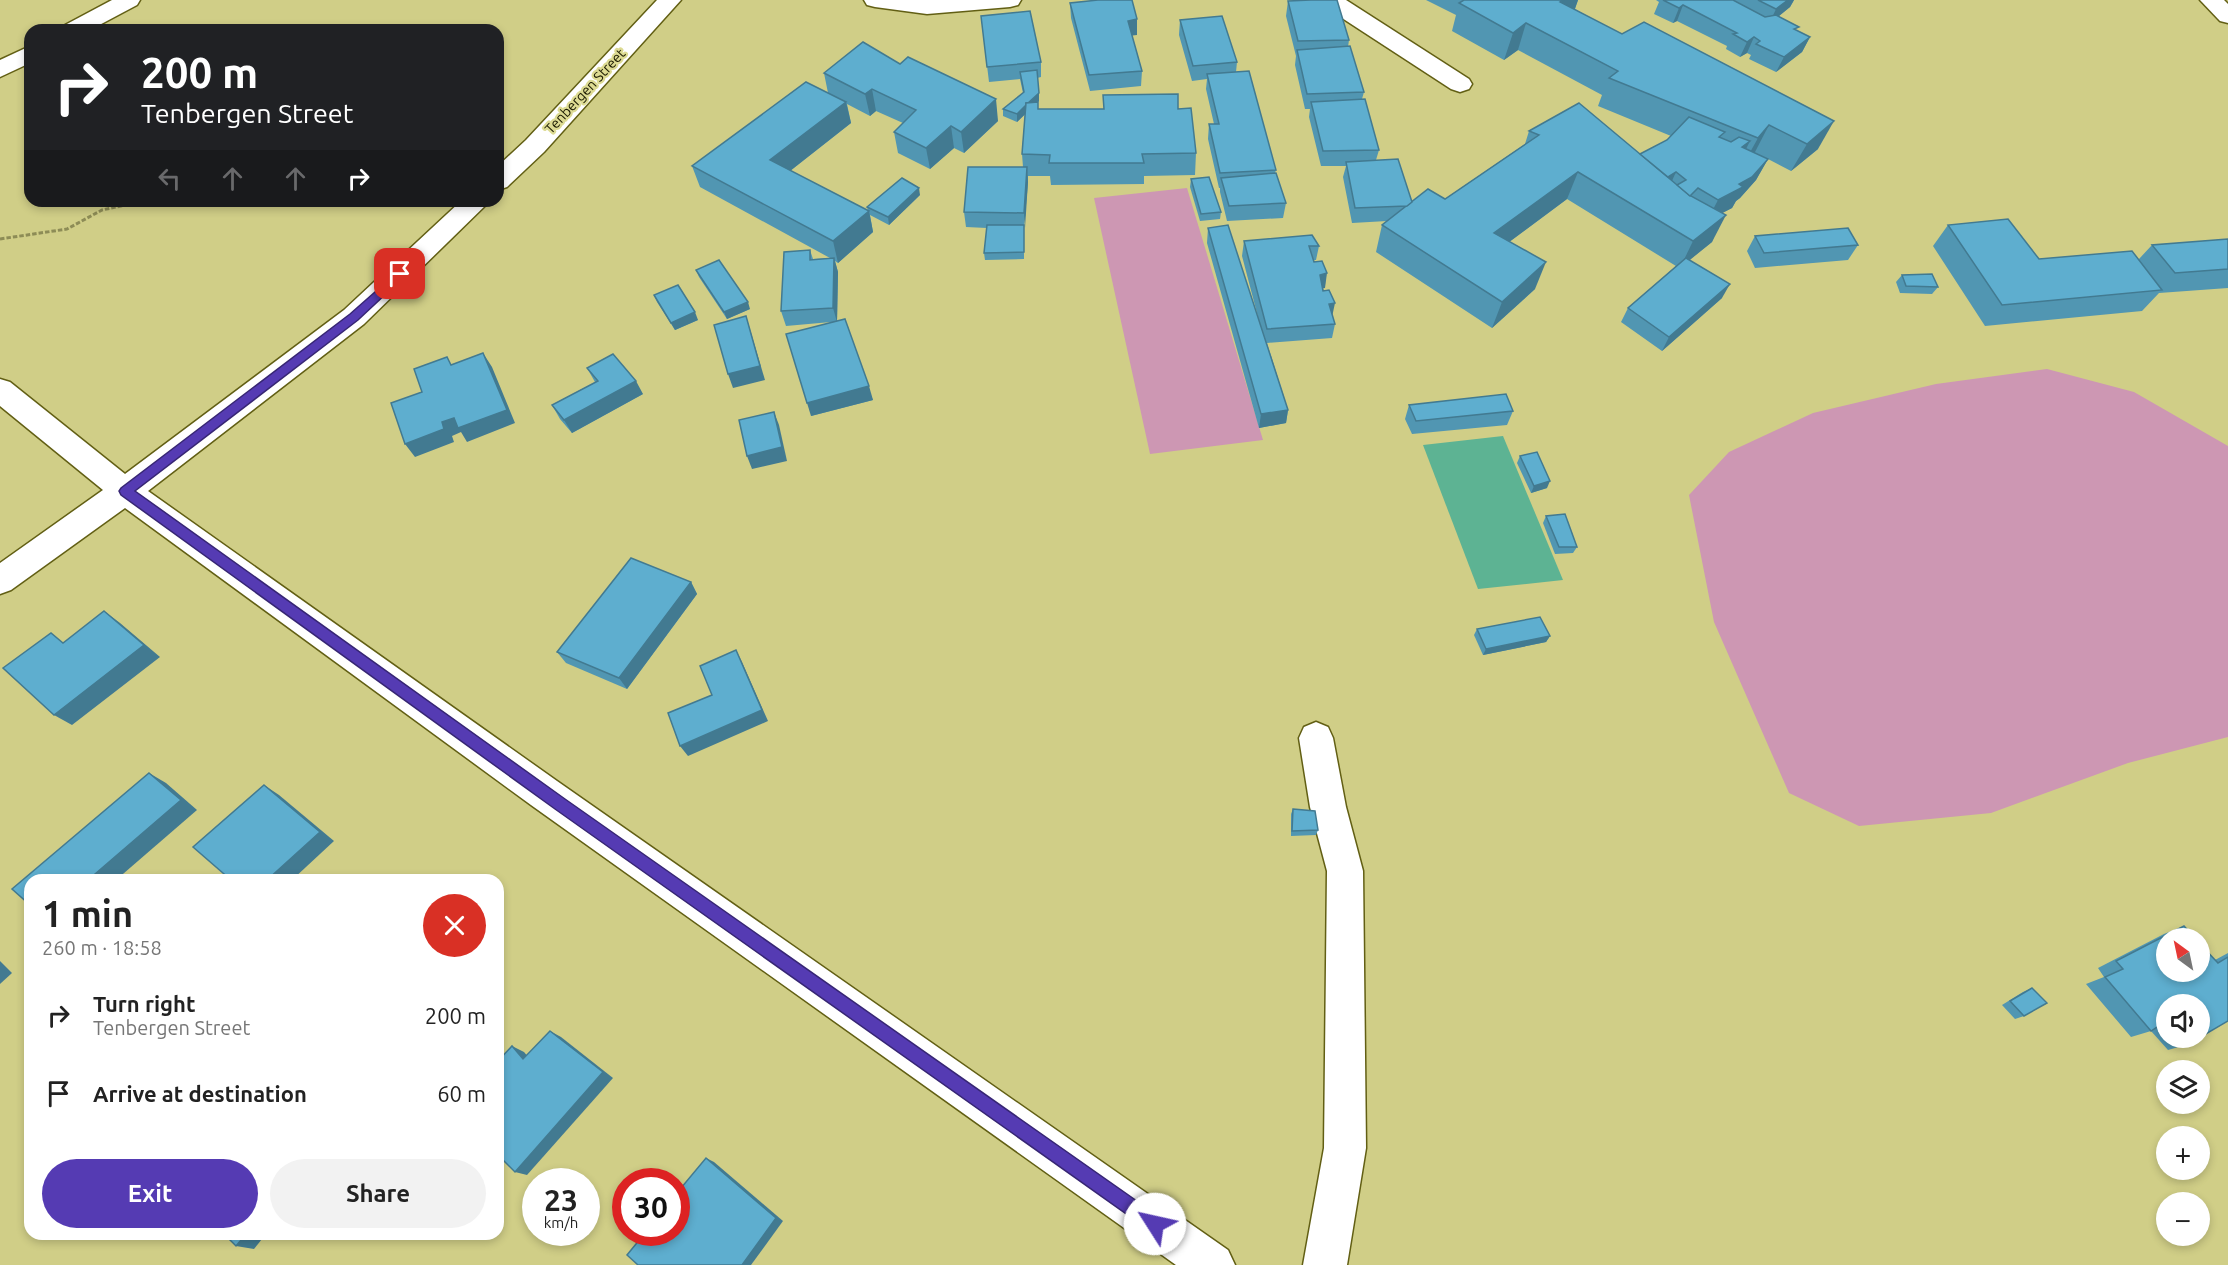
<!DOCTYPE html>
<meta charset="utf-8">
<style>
:root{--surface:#fff;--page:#f2f2f2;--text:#222;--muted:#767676;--accent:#553bb3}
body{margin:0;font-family:Ubuntu,sans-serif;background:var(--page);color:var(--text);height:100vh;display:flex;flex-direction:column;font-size:22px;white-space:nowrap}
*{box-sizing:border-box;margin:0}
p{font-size:20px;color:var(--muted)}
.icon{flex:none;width:33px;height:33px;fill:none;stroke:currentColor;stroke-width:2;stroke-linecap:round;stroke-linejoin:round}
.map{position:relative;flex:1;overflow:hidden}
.drawer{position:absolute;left:24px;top:874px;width:480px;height:366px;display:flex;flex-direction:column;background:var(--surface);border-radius:18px;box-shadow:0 3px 9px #0003}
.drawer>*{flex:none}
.banner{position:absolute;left:24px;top:24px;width:480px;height:183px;border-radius:18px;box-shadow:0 3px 9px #0003;background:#202124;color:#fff;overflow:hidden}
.needle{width:39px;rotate:327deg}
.tools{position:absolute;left:2156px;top:928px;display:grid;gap:12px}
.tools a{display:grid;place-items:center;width:54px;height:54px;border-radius:50%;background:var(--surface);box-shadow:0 3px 9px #0003;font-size:30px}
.speed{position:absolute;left:522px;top:1168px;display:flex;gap:12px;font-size:30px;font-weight:700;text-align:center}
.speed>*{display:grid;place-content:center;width:78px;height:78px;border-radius:50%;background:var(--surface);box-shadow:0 3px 9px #0003;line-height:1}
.speed small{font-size:15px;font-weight:400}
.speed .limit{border:9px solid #d22;background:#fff;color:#111}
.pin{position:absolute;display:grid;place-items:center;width:51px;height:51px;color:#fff;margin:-26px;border-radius:12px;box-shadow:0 3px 9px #0006}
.me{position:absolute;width:66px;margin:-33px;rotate:305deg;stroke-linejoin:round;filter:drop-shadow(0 0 4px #0008)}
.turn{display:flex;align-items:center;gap:21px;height:126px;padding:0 18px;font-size:27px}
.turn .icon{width:78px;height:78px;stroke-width:2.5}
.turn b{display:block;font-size:42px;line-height:51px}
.lanes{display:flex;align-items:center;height:57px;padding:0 18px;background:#0003;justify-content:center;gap:30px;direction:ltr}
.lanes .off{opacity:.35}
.round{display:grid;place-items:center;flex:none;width:63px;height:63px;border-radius:32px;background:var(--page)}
.overview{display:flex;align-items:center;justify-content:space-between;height:102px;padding:0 18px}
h1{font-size:36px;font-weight:700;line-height:45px}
.cta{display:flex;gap:12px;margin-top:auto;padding:12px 18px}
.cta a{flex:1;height:69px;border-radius:36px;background:var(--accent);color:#fff;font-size:24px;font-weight:700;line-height:69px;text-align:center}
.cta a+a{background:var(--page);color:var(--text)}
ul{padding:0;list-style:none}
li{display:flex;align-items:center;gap:18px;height:78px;padding:0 18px}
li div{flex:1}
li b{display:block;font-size:22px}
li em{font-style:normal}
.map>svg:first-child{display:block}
</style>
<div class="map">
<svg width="2228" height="1265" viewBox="0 0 2228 1265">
<rect width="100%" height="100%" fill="#d0ce87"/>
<g fill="#cd97b3">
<polygon points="1187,188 1263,440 1150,454 1094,198"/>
<polygon points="2047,369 2134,392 2228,446 2228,737 2128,763 1991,813 1859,826 1789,793 1714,622 1689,495 1729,452 1813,413 1936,384"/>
</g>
<polygon fill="#5db393" points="1503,436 1563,580 1478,589 1423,445"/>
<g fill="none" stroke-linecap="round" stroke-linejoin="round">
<g stroke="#625f14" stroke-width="3">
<g id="minor">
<polygon points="112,0 140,0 137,5 90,30 61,30 65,25"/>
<polygon points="657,0 681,0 544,152 507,187 498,190 498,166 526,140"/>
<polygon points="864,0 1021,0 1018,5 1010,7 927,14 875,7 867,5"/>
<polygon points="1319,0 1346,0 1469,79 1472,84 1469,89 1460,92 1451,89 1322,5"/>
<polygon points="30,46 30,63 0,77 0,60"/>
<polygon points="461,201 490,201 364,324 148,491 557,781 1228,1250 1235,1265 1176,1265 531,805 125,508 11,590 0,594 0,563 103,490 0,406 0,379 10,382 125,474 344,310"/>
<polygon points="1316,722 1328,727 1333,738 1346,807 1363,871 1366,1148 1347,1265 1303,1265 1324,1148 1327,871 1310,807 1299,738 1304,727"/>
</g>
</g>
<g stroke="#625f14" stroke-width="3">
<polygon id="tertiary" points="2200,0 2224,0 2228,4 2228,23 2220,21"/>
</g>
<polyline stroke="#8d8c56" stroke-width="3" stroke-dasharray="4.5 2" stroke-linecap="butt" points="0,239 67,229 102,210 145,201"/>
<use href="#minor" fill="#fff" fill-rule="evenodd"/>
<use href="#tertiary" fill="#fff" fill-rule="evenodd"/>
</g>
<g fill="#5196b2">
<polygon points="1426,0 1578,0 1575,9 1818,149 1791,171 1768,159 1756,180 1740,198 1736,201 1732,208 1722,213 1712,242 1689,260 1722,298 1662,351 1621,322 1628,308 1676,266 1567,199 1509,242 1535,289 1492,328 1376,252 1382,225 1387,221 1352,223 1343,177 1346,166 1321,166 1309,117 1310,109 1305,109 1295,65 1296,56 1286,16 1288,1 1349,40 1348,47 1364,92 1362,99 1379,150 1376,160 1412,202 1445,199 1525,144 1529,131 1640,154 1667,140 1671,136 1598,106 1602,95 1518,50 1504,60 1452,31 1456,15"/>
<polygon points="1656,0 1794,0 1790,7 1779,16 1796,31 1810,37 1802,52 1776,72 1749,59 1751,55 1747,53 1740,57 1726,49 1727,46 1677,21 1673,23 1654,14 1659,2"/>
<polygon points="1070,3 1137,35 1132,35 1142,71 1141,86 1090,91 1071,18"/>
<polygon points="981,16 1041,62 1041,77 1037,78 1039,101 1038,102 1038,109 1178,109 1196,153 1195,175 1144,176 1144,184 1051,185 1050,176 1028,176 1028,182 1024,228 1024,259 985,260 984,253 987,228 966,227 964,212 1023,167 1022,154 1025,114 1017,122 1003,116 1003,109 1023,93 1020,79 989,82"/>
<polygon points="1180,20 1237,62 1236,72 1276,170 1275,173 1286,203 1283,218 1227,221 1220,192 1220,188 1219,188 1208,139 1209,124 1214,124 1206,89 1207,79 1192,81 1179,35"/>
<polygon points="824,73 998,121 964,153 954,148 930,169 898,153 894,132 903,123 876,111 870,116 847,104 851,123 790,171 868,211 867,207 920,195 889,225 870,215 873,232 838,263 835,261 838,272 837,321 873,400 811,416 831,322 786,326 781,311 810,250 813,259 830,258 700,187 692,166 828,93"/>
<polygon points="1191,179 1221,212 1220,219 1200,221 1190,187"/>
<polygon points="1948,225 2039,259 2139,259 2152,245 2228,239 2228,288 2159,293 2142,311 1985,326 1933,246"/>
<polygon points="1208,228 1258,317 1242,256 1244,241 1319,246 1316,260 1314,260 1325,288 1323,288 1335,324 1332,338 1267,343 1288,410 1286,423 1259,428 1207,243"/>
<polygon points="1755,236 1858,245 1848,260 1755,268 1747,251"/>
<polygon points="696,270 750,309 727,319 699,277"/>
<polygon points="1902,275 1938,287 1932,294 1900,293 1896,282"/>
<polygon points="654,295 698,320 675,330 657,302"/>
<polygon points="587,368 643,394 572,433 560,419 552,405 595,382"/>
<polygon points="1409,405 1513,411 1507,425 1412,434 1405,419"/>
<polygon points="1520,456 1547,488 1531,493 1517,463"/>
<polygon points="1546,516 1577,547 1573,553 1555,554 1543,523"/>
<polygon points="691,582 697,594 627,689 566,663 557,652"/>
<polygon points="1477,629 1550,636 1546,642 1483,655 1474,635"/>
<polygon points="1293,809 1318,830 1316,835 1291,836 1291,814"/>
<polygon points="2184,926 2215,960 2228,953 2228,1021 2166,1005 2166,1038 2199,1038 2189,1044 2168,1050 2151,1031 2131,1037 2086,984 2104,977 2098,968 2164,934"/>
<polygon points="2032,988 2024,1016 2015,1019 2002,1005 2023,992"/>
</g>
<g fill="#427a91">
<polygon points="1563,0 1578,0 1573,14 1560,2"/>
<polygon points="1788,0 1794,0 1790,7 1769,24 1776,9"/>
<polygon points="1683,5 1677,21 1673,23 1679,8"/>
<polygon points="1137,19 1137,35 1128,36 1128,21"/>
<polygon points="1526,23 1518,50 1504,60 1513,33"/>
<polygon points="1754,37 1747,53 1740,57 1747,42"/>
<polygon points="1810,37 1802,52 1776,72 1784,57"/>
<polygon points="872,89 876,111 870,116 865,94"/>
<polygon points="1039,93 1039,101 1017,122 1017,114"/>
<polygon points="996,99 998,121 964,153 961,132"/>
<polygon points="846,102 851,123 776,182 770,160"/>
<polygon points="1834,121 1818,149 1791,171 1807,144"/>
<polygon points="1769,125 1755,152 1743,165 1758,138"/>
<polygon points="951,126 954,148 930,169 926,148"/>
<polygon points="1750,141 1739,163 1742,147"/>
<polygon points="1768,159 1756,180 1740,198 1736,201 1732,208 1707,221 1718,200 1739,184"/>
<polygon points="1027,167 1028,182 1025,228 1024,213"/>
<polygon points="1578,172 1567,199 1485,260 1494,233"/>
<polygon points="1676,172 1666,194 1662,180"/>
<polygon points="919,188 920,195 889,225 888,217"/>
<polygon points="869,211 873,232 838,263 833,241"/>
<polygon points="1726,215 1712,242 1680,268 1693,241"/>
<polygon points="834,258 838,272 837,322 833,308"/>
<polygon points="1546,262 1535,289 1492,328 1502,302"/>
<polygon points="1327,273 1325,288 1318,289 1320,275"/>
<polygon points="1730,284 1722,298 1662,351 1669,337"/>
<polygon points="748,302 750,309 727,319 724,312"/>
<polygon points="1335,303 1332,317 1329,304"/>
<polygon points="695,312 698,320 675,330 671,323"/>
<polygon points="746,316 765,380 733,388 728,374"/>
<polygon points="483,353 492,367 515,423 467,442 461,432 452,436 454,442 415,457 405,444 442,422"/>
<polygon points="636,381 643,394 572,433 564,420"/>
<polygon points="869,386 873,400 811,416 807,403"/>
<polygon points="1288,410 1286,423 1259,428 1261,414"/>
<polygon points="774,412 779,425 787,461 752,469 747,456"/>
<polygon points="1550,481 1547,488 1531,493 1534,486"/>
<polygon points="691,582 697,594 627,689 619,678"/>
<polygon points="104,611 120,623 160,657 72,725 54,715"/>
<polygon points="1550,636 1546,642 1483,655 1486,649"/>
<polygon points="736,650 742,662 768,721 688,756 680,746 762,710"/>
<polygon points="149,773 166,783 197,810 116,880 88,880"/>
<polygon points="264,785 279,795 334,841 292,880 267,880"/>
<polygon points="0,961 12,973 0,984"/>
<polygon points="550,1031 561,1037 613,1078 527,1175 515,1172"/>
<polygon points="512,1046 524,1052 535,1065 523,1059"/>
<polygon points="706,1158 714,1162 783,1221 751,1265 742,1265"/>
<polygon points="246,1234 266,1234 254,1249 236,1246"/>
</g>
<g fill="#5eaecf" stroke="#427a91" stroke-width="1.5">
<polygon points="1098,0 1132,0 1137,19 1128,21 1142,71 1089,75 1070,3"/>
<polygon points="1311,0 1337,0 1349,40 1298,41 1288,1"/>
<polygon points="1464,0 1563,0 1560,2 1622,34 1644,22 1834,121 1807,144 1769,125 1758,138 1609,78 1618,71 1526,23 1513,33 1459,3"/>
<polygon points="1663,0 1733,0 1765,17 1776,15 1799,27 1794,29 1810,37 1784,57 1756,44 1760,41 1754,37 1747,42 1733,34 1737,33 1683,5 1679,8"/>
<polygon points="1758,0 1788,0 1776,9"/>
<polygon points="1030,11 1041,62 987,67 981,16"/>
<polygon points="1222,16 1237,62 1193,66 1180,20"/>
<polygon points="863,42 900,64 908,57 996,99 961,132 951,126 926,148 894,132 916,110 872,89 865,94 824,73"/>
<polygon points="1350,46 1364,92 1307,94 1297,50"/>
<polygon points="1037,70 1039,93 1028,103 1026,103 1026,105 1017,114 1003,109 1024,92 1020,72"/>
<polygon points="1249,71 1276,170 1220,173 1209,124 1219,124 1207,74"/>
<polygon points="806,82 846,102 770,160 869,211 833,241 692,166"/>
<polygon points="1178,94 1178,109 1191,108 1196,153 1142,154 1144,163 1049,163 1050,155 1022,154 1026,103 1038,102 1038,109 1104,109 1103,95"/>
<polygon points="1365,99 1379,150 1323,151 1311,102"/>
<polygon points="1579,103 1689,195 1726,215 1693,241 1578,172 1494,233 1546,262 1502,302 1382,225 1428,189 1445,199 1539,135 1529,131"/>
<polygon points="1689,117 1725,132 1719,137 1731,142 1739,137 1750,141 1742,147 1768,159 1752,177 1739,184 1743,187 1718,200 1698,188 1690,196 1677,185 1686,180 1676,172 1668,177 1640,154 1667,140"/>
<polygon points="1398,159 1412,202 1407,206 1355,208 1346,162"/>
<polygon points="968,167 1027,167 1024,213 964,212"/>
<polygon points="1276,173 1286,203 1229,206 1221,178"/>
<polygon points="1209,177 1221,212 1201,214 1191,179"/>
<polygon points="902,178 919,188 888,217 867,207"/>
<polygon points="2008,219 2039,259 2132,251 2162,290 2002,305 1948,225"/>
<polygon points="987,225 1024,225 1024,252 984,253"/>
<polygon points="1228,225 1288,410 1261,414 1208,228"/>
<polygon points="1848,228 1858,245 1764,253 1755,236"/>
<polygon points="1312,235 1319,246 1309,246 1314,262 1322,261 1327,273 1320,275 1323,291 1329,290 1335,303 1329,304 1335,324 1267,329 1244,241"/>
<polygon points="2228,239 2228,269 2175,273 2152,245"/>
<polygon points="810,250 810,260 834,258 833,308 781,311 784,252"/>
<polygon points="1686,258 1730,284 1669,337 1628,308"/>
<polygon points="719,260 748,302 724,312 696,270"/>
<polygon points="1932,274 1938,287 1906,286 1902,275"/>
<polygon points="678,285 695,312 671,323 654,295"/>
<polygon points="746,316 760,366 728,374 714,325"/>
<polygon points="845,319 869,386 807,403 786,334"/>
<polygon points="483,353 507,410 458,428 454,418 442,422 444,429 405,444 391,403 422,392 414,369 447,357 451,365"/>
<polygon points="613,354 636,381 564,420 552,405 598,381 587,368"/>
<polygon points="1506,394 1513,411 1416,421 1409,405"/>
<polygon points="774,412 782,447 747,456 739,420"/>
<polygon points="1537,452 1550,481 1534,486 1520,456"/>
<polygon points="1565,514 1577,547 1559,547 1546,516"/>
<polygon points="631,558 691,582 619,678 557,652"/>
<polygon points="104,611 144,645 54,715 3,668 51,633 63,643"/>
<polygon points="1540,617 1550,636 1486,649 1477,629"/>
<polygon points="736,650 762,710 680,746 668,713 712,695 700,666"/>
<polygon points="149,773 181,800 88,880 30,880 30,905 12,889"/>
<polygon points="264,785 320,832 267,880 231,880 193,847"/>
<polygon points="1293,809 1315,811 1318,830 1292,831"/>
<polygon points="2184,926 2196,939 2166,939 2166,972 2199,972 2199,943 2218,963 2228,957 2228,1021 2199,1038 2199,1005 2166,1005 2166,1021 2151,1031 2105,977 2123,969 2116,961"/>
<polygon points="2032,988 2047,1003 2024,1016 2010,1001"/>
<polygon points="550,1031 603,1072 515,1172 498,1155 498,1061 512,1046 523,1059"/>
<polygon points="2183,1038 2199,1038 2189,1044"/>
<polygon points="706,1158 776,1218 742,1265 638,1265 627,1255 645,1233 676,1233 676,1194"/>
<polygon points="224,1234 246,1234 236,1246"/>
</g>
<polygon fill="#553bb3" stroke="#372674" stroke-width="1.5" points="400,270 406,274 404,277 358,320 135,491 565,799 1161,1218 1164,1224 1161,1230 1155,1233 1149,1230 555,809 121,495 119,491 121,488 350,314"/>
<g text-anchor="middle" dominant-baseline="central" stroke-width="4.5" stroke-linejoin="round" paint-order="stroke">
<g font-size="14" fill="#1a1900" stroke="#dddb93">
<text transform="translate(585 91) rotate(-47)">Tenbergen Street</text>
</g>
</g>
</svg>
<div class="tools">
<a><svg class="needle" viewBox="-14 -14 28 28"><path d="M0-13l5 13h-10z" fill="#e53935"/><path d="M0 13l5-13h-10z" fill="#767676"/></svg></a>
<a><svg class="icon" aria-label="sound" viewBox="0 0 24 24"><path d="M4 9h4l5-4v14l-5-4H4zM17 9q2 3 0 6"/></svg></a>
<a><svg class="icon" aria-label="layers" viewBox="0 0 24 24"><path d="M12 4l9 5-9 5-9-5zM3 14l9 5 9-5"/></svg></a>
<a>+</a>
<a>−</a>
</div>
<div class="speed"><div>23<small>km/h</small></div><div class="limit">30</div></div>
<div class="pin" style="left:400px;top:274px;background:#d93025"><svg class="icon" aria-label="arrive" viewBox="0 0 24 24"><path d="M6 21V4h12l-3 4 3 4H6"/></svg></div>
<svg class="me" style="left:1155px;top:1224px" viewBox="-20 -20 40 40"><circle r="19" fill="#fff"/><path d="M0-13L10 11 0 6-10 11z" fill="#553bb3"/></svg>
<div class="banner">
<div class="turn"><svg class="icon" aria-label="right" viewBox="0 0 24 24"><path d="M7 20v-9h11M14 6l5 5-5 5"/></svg><div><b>200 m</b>Tenbergen Street</div></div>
<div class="lanes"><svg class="icon off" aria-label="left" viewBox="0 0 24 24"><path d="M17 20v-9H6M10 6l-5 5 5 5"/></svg><svg class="icon off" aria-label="ahead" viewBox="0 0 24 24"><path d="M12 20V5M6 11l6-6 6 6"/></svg><svg class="icon off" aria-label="ahead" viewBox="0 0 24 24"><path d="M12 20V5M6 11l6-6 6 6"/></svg><svg class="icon" aria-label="right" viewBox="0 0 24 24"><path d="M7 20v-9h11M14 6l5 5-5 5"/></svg></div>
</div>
<section class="drawer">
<div class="overview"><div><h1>1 min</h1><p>260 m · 18:58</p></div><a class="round" style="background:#d93025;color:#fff"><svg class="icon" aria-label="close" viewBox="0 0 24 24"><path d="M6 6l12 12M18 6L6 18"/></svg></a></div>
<ul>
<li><svg class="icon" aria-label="right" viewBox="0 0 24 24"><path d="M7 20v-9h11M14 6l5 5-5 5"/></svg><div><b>Turn right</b><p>Tenbergen Street</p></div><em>200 m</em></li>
<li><svg class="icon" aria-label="arrive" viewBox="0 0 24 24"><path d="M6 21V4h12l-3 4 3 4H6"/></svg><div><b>Arrive at destination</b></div><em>60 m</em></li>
</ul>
<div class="cta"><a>Exit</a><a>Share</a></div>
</section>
</div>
